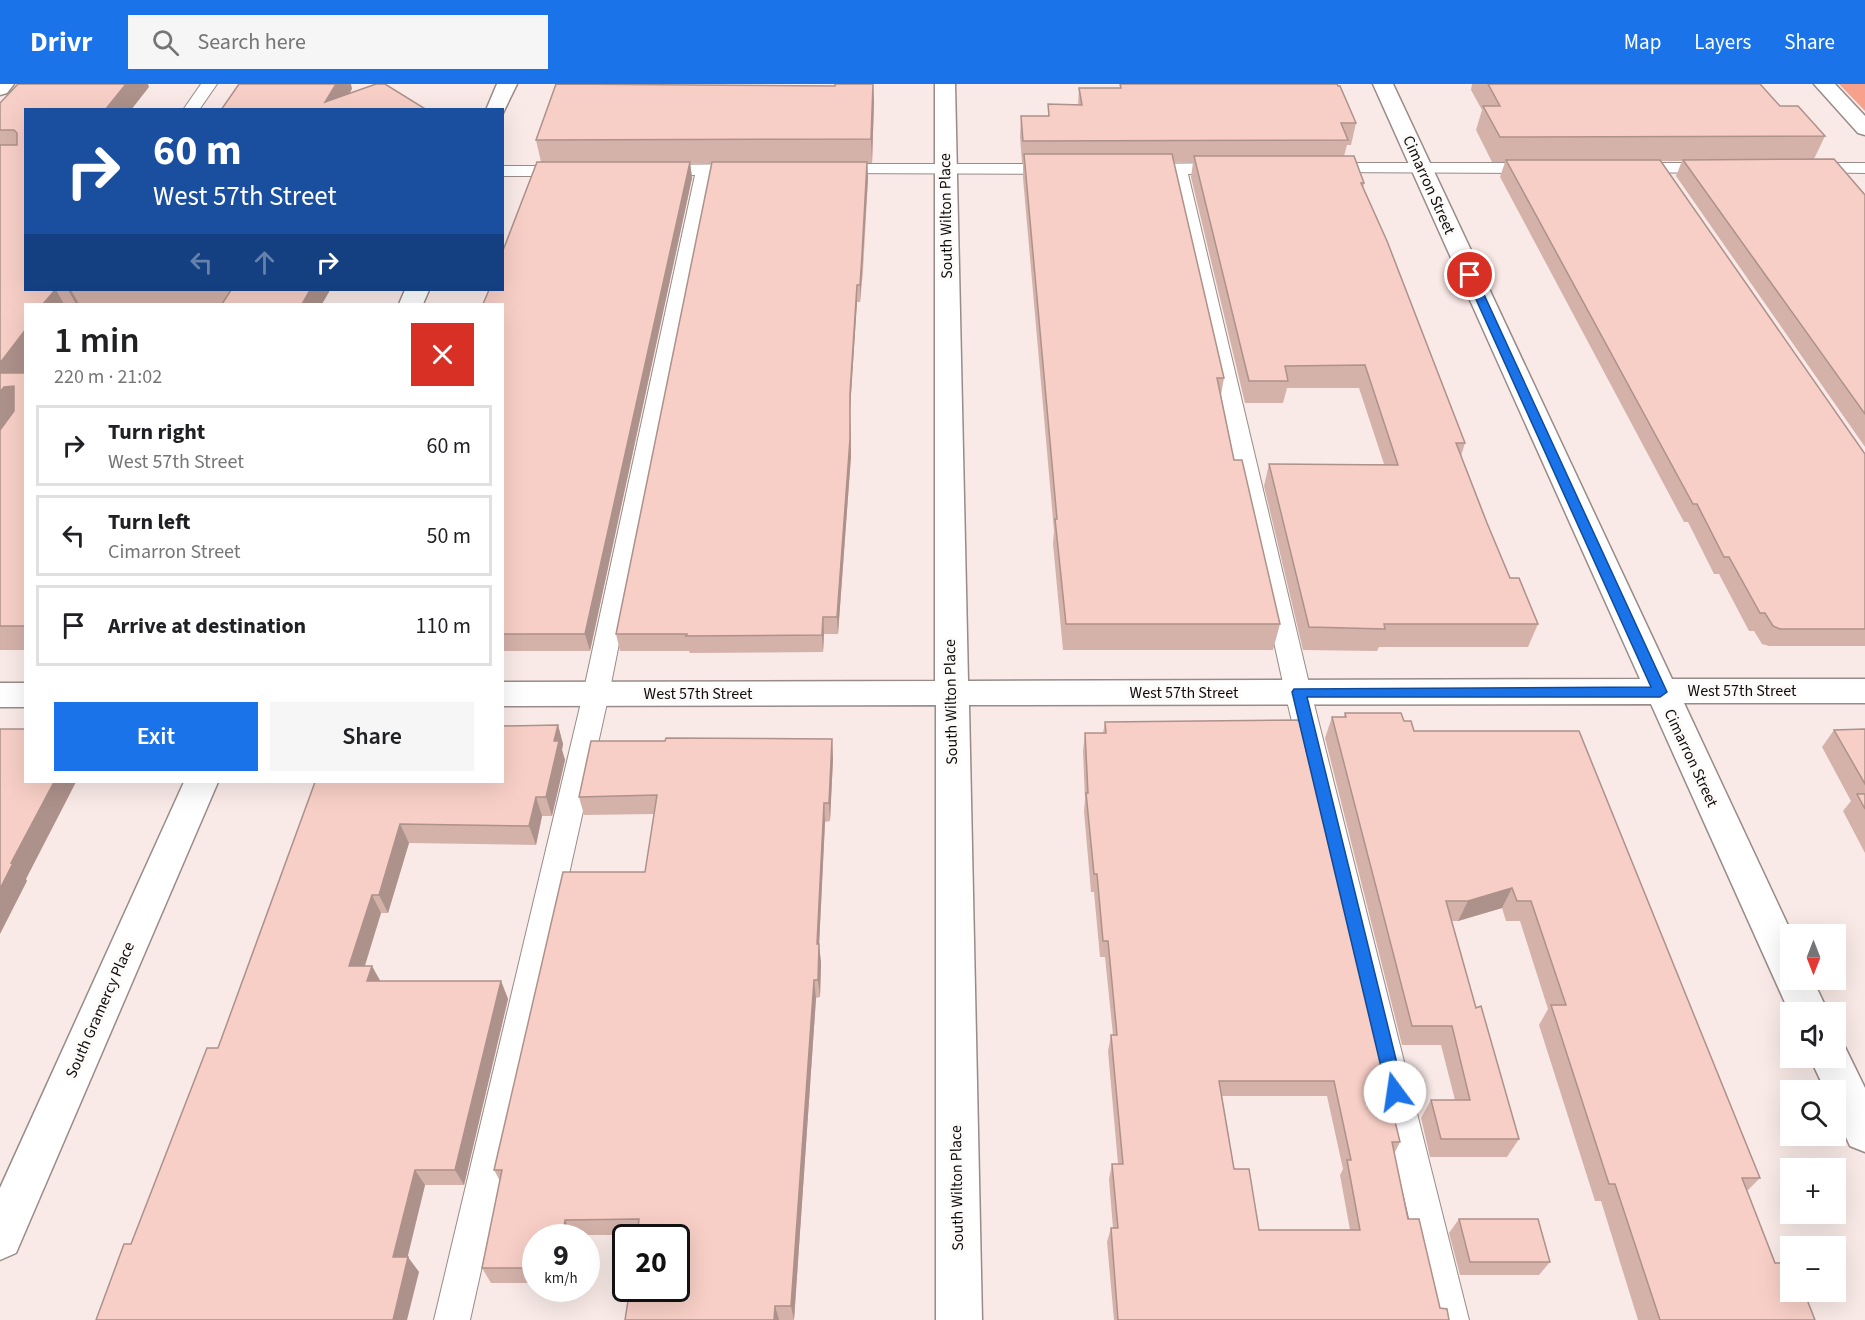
<!DOCTYPE html>
<meta charset="utf-8">
<style>
:root{--surface:#fff;--page:#f6f6f6;--text:#202124;--muted:#757577;--line:#e0e0e0;--accent:#1a73e8}
body{margin:0;font-family:"Source Sans 3",sans-serif;background:var(--page);color:var(--text);height:100vh;display:flex;flex-direction:column;font-size:22px;white-space:nowrap}
*{box-sizing:border-box;margin:0}
p{font-size:20px;color:var(--muted)}
.icon{flex:none;width:33px;height:33px;fill:none;stroke:currentColor;stroke-width:2;stroke-linecap:round;stroke-linejoin:round}
.map{position:relative;flex:1;overflow:hidden}
.side{position:absolute;left:24px;top:219px;width:480px;height:480px;display:flex;flex-direction:column;background:var(--surface);border-radius:0px;box-shadow:0 6px 24px #0002}
.side>*{flex:none}
.top-card{position:absolute;left:24px;top:24px;width:480px;height:183px;border-radius:0px;box-shadow:0 6px 24px #0002;background:#1a4fa0;color:#fff;overflow:hidden}
.needle{width:39px;rotate:180deg}
.tools{position:absolute;left:1780px;top:840px;display:grid;gap:12px}
.tools a{display:grid;place-items:center;width:66px;height:66px;border-radius:0px;background:var(--surface);box-shadow:0 6px 24px #0002;font-size:30px}
.speed{position:absolute;left:522px;top:1140px;display:flex;gap:12px;font-size:30px;font-weight:700;text-align:center}
.speed>*{display:grid;place-content:center;width:78px;height:78px;border-radius:50%;background:var(--surface);box-shadow:0 6px 24px #0002;line-height:1}
.speed small{font-size:15px;font-weight:400}
.speed .limit{border:3px solid #111;border-radius:9px;background:#fff;color:#111}
.pin{position:absolute;display:grid;place-items:center;width:51px;height:51px;color:#fff;margin:-26px;border:3px solid #fff;border-radius:50%;box-shadow:0 2px 6px #0007}
.me{position:absolute;width:66px;margin:-33px;rotate:346deg;stroke-linejoin:round;filter:drop-shadow(0 0 4px #0008)}
.turn{display:flex;align-items:center;gap:21px;height:126px;padding:0 30px;font-size:27px}
.turn .icon{width:78px;height:78px;stroke-width:2.5}
.turn b{display:block;font-size:42px;line-height:51px}
.lanes{display:flex;align-items:center;height:57px;padding:0 30px;background:#0003;justify-content:center;gap:30px;direction:ltr}
.lanes .off{opacity:.35}
.round{display:grid;place-items:center;flex:none;width:63px;height:63px;border-radius:0px;background:var(--page)}
.head{display:flex;align-items:center;justify-content:space-between;height:102px;padding:0 30px}
h1{font-size:36px;font-weight:600;line-height:45px}
.button{display:flex;gap:12px;margin-top:auto;padding:12px 30px}
.button a{flex:1;height:69px;border-radius:0px;background:var(--accent);color:#fff;font-size:24px;font-weight:600;line-height:69px;text-align:center}
.button a+a{background:var(--page);color:var(--text)}
ul{padding:0;list-style:none}
li{display:flex;align-items:center;gap:18px;height:81px;margin:0 12px 9px;padding:0 18px;border:3px solid var(--line);border-radius:0px}
li div{flex:1}
li b{display:block;font-size:22px}
li em{font-style:normal}
header{display:flex;align-items:center;gap:36px;box-sizing:border-box;height:84px;padding:0 30px;background:var(--accent);color:#fff}
header strong{font-size:28px}
nav{display:flex;gap:33px;margin-inline-start:auto;font-size:21px}
.search{width:420px;height:54px;background:var(--page);display:flex;align-items:center;gap:15px;box-sizing:border-box;padding:0 21px;border-radius:0px;color:var(--muted);font-size:22px}
.map>svg:first-child{display:block}
</style>
<header>
<strong>Drivr</strong>
<div class="search"><svg class="icon" aria-label="search" viewBox="0 0 24 24"><circle cx="10" cy="10" r="6"/><path d="M15 15l6 6"/></svg>Search here</div>
<nav><a>Map</a><a>Layers</a><a>Share</a></nav>
</header>
<div class="map">
<svg width="1865" height="1236" viewBox="0 0 1865 1236">
<rect width="100%" height="100%" fill="#f9eae7"/>
<polygon fill="#f7a18d" points="1839,0 1865,0 1865,27"/>
<g fill="none" stroke-linecap="round" stroke-linejoin="round">
<g stroke="#988b88" stroke-width="2">
<g id="lane">
<polygon points="201,0 217,0 199,26 183,26"/>
<polygon points="1226,79 1232,80 1234,84 1232,88 1188,90 1311,608 1469,1236 1433,1236 1285,608 1171,90 1136,89 1134,85 1136,81 1142,80"/>
<polygon points="1325,79 1538,79 1544,80 1546,84 1544,88 1538,89 1319,88 1317,84 1319,80"/>
<polygon points="1631,79 1715,79 1721,80 1723,84 1721,88 1715,89 1625,88 1623,84 1625,80"/>
<polygon points="1808,79 1865,79 1865,89 1802,88 1800,84 1802,80"/>
<polygon points="746,80 752,81 754,85 752,89 712,90 609,610 470,1236 434,1236 583,610 695,91 656,91 650,90 648,86 650,82 656,81"/>
<polygon points="833,80 1058,80 1064,81 1066,85 1064,89 1058,90 827,89 825,85 827,81"/>
<polygon points="502,82 569,82 575,83 578,87 575,91 569,92 502,92"/>
</g>
</g>
<g stroke="#988b88" stroke-width="3">
<g id="street">
<polygon points="0,0 14,0 7,9 0,11"/>
<polygon points="497,0 517,0 502,31 502,26 486,26"/>
<polygon points="935,0 955,0 968,597 1640,595 1373,0 1393,0 1672,595 1865,595 1865,619 1684,619 1792,850 1791,896 1813,896 1828,928 1791,928 1791,932 1651,620 969,621 982,1236 936,1236 936,621 502,622 502,598 935,597"/>
<polygon points="405,206 429,206 423,220 399,220"/>
<rect x="0" y="599" width="26" height="24"/>
<polygon points="184,698 218,698 16,1169 0,1176 0,1104"/>
<polygon points="1836,958 1844,961 1865,1004 1865,1068 1850,1062 1836,1031 1836,1006 1825,1006 1810,974 1836,974"/>
</g>
</g>
<g stroke="#988b88" stroke-width="3">
<polygon id="secondary" points="1814,0 1835,0 1865,32 1865,51 1858,49"/>
</g>
<use href="#lane" fill="#fff" fill-rule="evenodd"/>
<use href="#street" fill="#fff" fill-rule="evenodd"/>
<use href="#secondary" fill="#fff" fill-rule="evenodd"/>
</g>
<g fill="#d4b2aa" fill-rule="evenodd">
<polygon points="873,0 874,18 872,79 867,79 868,94 863,188 860,218 857,218 850,326 851,372 838,550 824,550 823,568 690,569 689,567 620,567 616,550 712,79 690,79 692,94 590,567 502,567 502,220 541,78 536,56 646,1 835,2"/>
<polygon points="1120,0 1356,39 1351,61 1347,61 1344,72 1364,99 1363,105 1465,359 1461,372 1487,439 1510,494 1538,540 1528,563 1379,563 1377,567 1303,566 1264,402 1269,380 1384,380 1359,304 1287,304 1283,319 1245,319 1191,93 1193,78 1174,78 1224,294 1221,311 1234,376 1280,540 1273,566 1063,566 1053,460 1054,447 1023,94 1023,79 1022,79 1020,53 1021,32 1048,32 1048,20 1078,21 1079,4 1120,4"/>
<polygon points="1472,0 1488,0 1780,22 1825,52 1814,75 1865,111 1865,363 1676,92 1682,77 1661,77 1865,370 1865,562 1769,562 1762,560 1754,547 1749,547 1719,490 1714,490 1688,438 1684,438 1500,93 1505,78 1492,78 1476,46 1482,26 1471,6"/>
<polygon points="149,3 26,26 26,206 330,206 322,220 26,220 26,286 23,289 26,289 26,566 0,566 0,19"/>
<polygon points="1345,629 1404,637 1414,647 1760,1094 1747,1107 1775,1179 1815,1236 1638,1236 1601,1117 1595,1117 1539,941 1548,925 1520,837 1506,837 1502,824 1458,837 1451,837 1476,924 1519,1055 1507,1073 1430,1073 1421,1034 1431,1016 1455,1016 1441,961 1402,961 1325,654 1332,633 1344,633"/>
<path d="M1105 638 1400 1058 1394 1070 1408 1135 1440 1224 1449 1236H1114L1107 1158 1111 1144H1113L1109 1095 1112 1080H1118L1108 967 1111 951H1113L1105 873H1100L1094 808H1091L1084 727 1085 715 1083 667 1085 649H1103ZM1222 1012H1327L1343 1085 1340 1091 1350 1146H1259L1234 1085Z"/>
<polygon points="558,641 563,660 562,666 565,676 552,732 542,732 536,761 409,759 388,829 381,829 365,882 380,897 501,897 508,915 464,1101 425,1101 407,1173 419,1188 131,1160 218,964 315,698"/>
<polygon points="1865,645 1865,769 1843,727 1851,717 1822,663 1834,646"/>
<polygon points="832,655 833,675 830,737 825,738 819,862 821,878 820,913 816,914 794,1236 625,1236 637,1151 572,1151 536,1154 536,1199 491,1199 482,1184 500,1097 494,1086 645,788 654,730 584,731 579,713"/>
<polygon points="1459,1135 1550,1178 1539,1191 1460,1191 1449,1149"/>
</g>
<g fill="#ad918b">
<polygon points="126,0 148,0 149,3 131,26 105,26"/>
<polygon points="336,0 351,0 352,5 340,26 325,18"/>
<polygon points="873,0 874,18 872,79 871,55"/>
<polygon points="690,78 692,94 590,567 585,550"/>
<polygon points="867,78 868,94 860,218 860,201"/>
<polygon points="857,201 857,218 850,326 851,372 838,550 837,533"/>
<polygon points="55,206 56,206 64,220 43,220"/>
<polygon points="68,206 71,206 79,220 76,220"/>
<polygon points="310,206 330,206 322,220 302,220"/>
<polygon points="26,245 26,286 14,302 26,322 0,350 0,279"/>
<polygon points="823,533 824,550 823,568 822,551"/>
<polygon points="558,641 563,660 562,666 565,676 552,732 546,713 554,657"/>
<polygon points="832,655 833,675 830,737 829,719"/>
<polygon points="54,698 76,698 26,795 27,797 0,850 0,805 11,779"/>
<polygon points="536,713 542,732 536,761 529,742"/>
<polygon points="824,719 825,738 819,862 821,878 820,913 818,896 817,860"/>
<polygon points="400,740 409,759 388,829 379,811"/>
<polygon points="1512,804 1502,824 1458,837 1468,817"/>
<polygon points="372,811 381,829 359,900 349,882"/>
<polygon points="372,882 382,900 367,897"/>
<polygon points="814,896 816,914 794,1236 791,1222"/>
<polygon points="501,897 508,915 464,1101 455,1086"/>
<polygon points="415,1086 425,1101 404,1188 393,1173"/>
<polygon points="565,1136 572,1151 572,1154 562,1154"/>
<polygon points="408,1173 419,1188 407,1236 393,1236"/>
<polygon points="775,1222 779,1236 774,1236"/>
</g>
<g fill="#f7cfc6" stroke="#ad918b" stroke-width="1.5" fill-rule="evenodd">
<polygon points="18,0 126,0 105,26 26,26 26,206 55,206 43,220 26,220 26,245 0,279 0,61 17,61 17,49 14,46 0,46 0,19"/>
<polygon points="239,0 336,0 325,18 376,0 385,0 427,26 221,26"/>
<polygon points="556,0 835,2 835,0 873,0 871,55 536,56"/>
<polygon points="1120,0 1337,0 1338,2 1340,2 1356,39 1341,39 1348,56 1023,57 1021,32 1049,32 1048,20 1082,21 1079,4 1121,4"/>
<polygon points="1488,0 1760,0 1780,22 1798,22 1825,52 1500,53 1483,22 1500,22"/>
<polygon points="1024,70 1172,70 1224,294 1217,294 1234,376 1242,376 1280,540 1066,540 1055,435 1057,435"/>
<polygon points="1194,72 1354,72 1364,99 1361,99 1387,157 1465,359 1456,359 1487,439 1510,494 1519,494 1538,540 1384,540 1385,545 1309,543 1269,380 1398,381 1365,281 1285,282 1288,297 1249,297"/>
<polygon points="1834,75 1865,111 1865,330 1683,76"/>
<polygon points="1506,76 1660,76 1865,370 1865,545 1780,545 1773,542 1765,529 1760,529 1729,473 1724,473 1697,420 1693,420"/>
<polygon points="537,78 690,78 585,550 502,550 502,220 483,220 489,206 502,206 502,169"/>
<polygon points="712,78 867,78 862,171 860,201 857,201 850,309 850,355 837,533 823,533 822,551 686,552 687,550 616,550"/>
<polygon points="231,206 310,206 302,220 222,220"/>
<polygon points="0,289 26,289 26,542 0,542 0,346 14,327 14,302 4,303 0,308"/>
<polygon points="1345,629 1401,629 1404,637 1411,637 1414,647 1579,647 1760,1094 1742,1094 1775,1179 1791,1179 1791,1208 1804,1208 1815,1236 1660,1236 1615,1100 1609,1100 1551,921 1566,921 1531,817 1517,817 1512,804 1468,817 1446,817 1476,924 1481,922 1519,1055 1441,1055 1431,1016 1470,1016 1452,942 1412,942 1332,633 1346,633"/>
<path d="M1299 636 1400 1058H1392L1408 1135H1419L1440 1224 1447 1225 1449 1236H1118L1111 1144H1118L1112 1080H1123L1111 951H1117L1108 857H1103L1097 790H1094L1086 709H1088L1085 649H1106L1105 638ZM1219 997H1334L1351 1076H1347L1360 1146H1259L1249 1085H1234Z"/>
<polygon points="558,641 554,657 559,657 546,713 536,713 529,742 400,740 379,811 372,811 349,882 372,882 367,897 501,897 455,1086 415,1086 393,1173 408,1173 393,1236 96,1236 124,1160 131,1160 207,964 218,964 315,698 502,698 502,642"/>
<polygon points="0,645 26,645 26,698 54,698 11,779 13,779 0,805"/>
<polygon points="1865,645 1865,700 1834,646"/>
<polygon points="666,654 832,655 829,719 824,719 817,860 819,860 818,896 814,896 791,1222 775,1222 774,1236 625,1236 630,1204 676,1204 676,1154 637,1154 639,1135 565,1136 562,1154 536,1154 536,1184 482,1184 502,1086 494,1086 563,788 645,788 657,711 579,713 591,657 665,657"/>
<polygon points="1857,710 1865,710 1865,725"/>
<polygon points="1459,1135 1538,1135 1550,1178 1470,1178"/>
</g>
<polygon fill="#1a73e8" stroke="#114b97" stroke-width="1.5" points="1466,189 1475,191 1667,608 1660,613 1307,613 1404,1008 1401,1013 1395,1016 1389,1013 1387,1008 1292,608 1294,605 1651,603 1465,191"/>
<g text-anchor="middle" dominant-baseline="central" stroke-width="6" stroke-linejoin="round" paint-order="stroke">
<g font-size="16" fill="#110d0c" stroke="#fdfafa">
<text transform="translate(1429 101) rotate(66)">Cimarron Street</text>
<text transform="translate(946 132) rotate(-91)">South Wilton Place</text>
<text x="1742" y="607">West 57th Street</text>
<text x="1184" y="609">West 57th Street</text>
<text x="698" y="610">West 57th Street</text>
<text transform="translate(951 618) rotate(-91)">South Wilton Place</text>
<text transform="translate(1691 674) rotate(65)">Cimarron Street</text>
<text transform="translate(100 926) rotate(-66)">South Gramercy Place</text>
<text transform="translate(957 1104) rotate(-91)">South Wilton Place</text>
</g>
</g>
</svg>
<div class="tools">
<a><svg class="needle" viewBox="-14 -14 28 28"><path d="M0-13l5 13h-10z" fill="#e53935"/><path d="M0 13l5-13h-10z" fill="#757577"/></svg></a>
<a><svg class="icon" aria-label="sound" viewBox="0 0 24 24"><path d="M4 9h4l5-4v14l-5-4H4zM17 9q2 3 0 6"/></svg></a>
<a><svg class="icon" aria-label="search" viewBox="0 0 24 24"><circle cx="10" cy="10" r="6"/><path d="M15 15l6 6"/></svg></a>
<a>+</a>
<a>−</a>
</div>
<div class="speed"><div>9<small>km/h</small></div><div class="limit">20</div></div>
<div class="pin" style="left:1470px;top:191px;background:#d93025"><svg class="icon" aria-label="arrive" viewBox="0 0 24 24"><path d="M6 21V4h12l-3 4 3 4H6"/></svg></div>
<svg class="me" style="left:1395px;top:1008px" viewBox="-20 -20 40 40"><circle r="19" fill="#fff"/><path d="M0-13L10 11 0 6-10 11z" fill="#1a73e8"/></svg>
<div class="top-card">
<div class="turn"><svg class="icon" aria-label="right" viewBox="0 0 24 24"><path d="M7 20v-9h11M14 6l5 5-5 5"/></svg><div><b>60 m</b>West 57th Street</div></div>
<div class="lanes"><svg class="icon off" aria-label="left" viewBox="0 0 24 24"><path d="M17 20v-9H6M10 6l-5 5 5 5"/></svg><svg class="icon off" aria-label="ahead" viewBox="0 0 24 24"><path d="M12 20V5M6 11l6-6 6 6"/></svg><svg class="icon" aria-label="right" viewBox="0 0 24 24"><path d="M7 20v-9h11M14 6l5 5-5 5"/></svg></div>
</div>
<section class="side">
<div class="head"><div><h1>1 min</h1><p>220 m · 21:02</p></div><a class="round" style="background:#d93025;color:#fff"><svg class="icon" aria-label="close" viewBox="0 0 24 24"><path d="M6 6l12 12M18 6L6 18"/></svg></a></div>
<ul>
<li><svg class="icon" aria-label="right" viewBox="0 0 24 24"><path d="M7 20v-9h11M14 6l5 5-5 5"/></svg><div><b>Turn right</b><p>West 57th Street</p></div><em>60 m</em></li>
<li><svg class="icon" aria-label="left" viewBox="0 0 24 24"><path d="M17 20v-9H6M10 6l-5 5 5 5"/></svg><div><b>Turn left</b><p>Cimarron Street</p></div><em>50 m</em></li>
<li><svg class="icon" aria-label="arrive" viewBox="0 0 24 24"><path d="M6 21V4h12l-3 4 3 4H6"/></svg><div><b>Arrive at destination</b></div><em>110 m</em></li>
</ul>
<div class="button"><a>Exit</a><a>Share</a></div>
</section>
</div>
